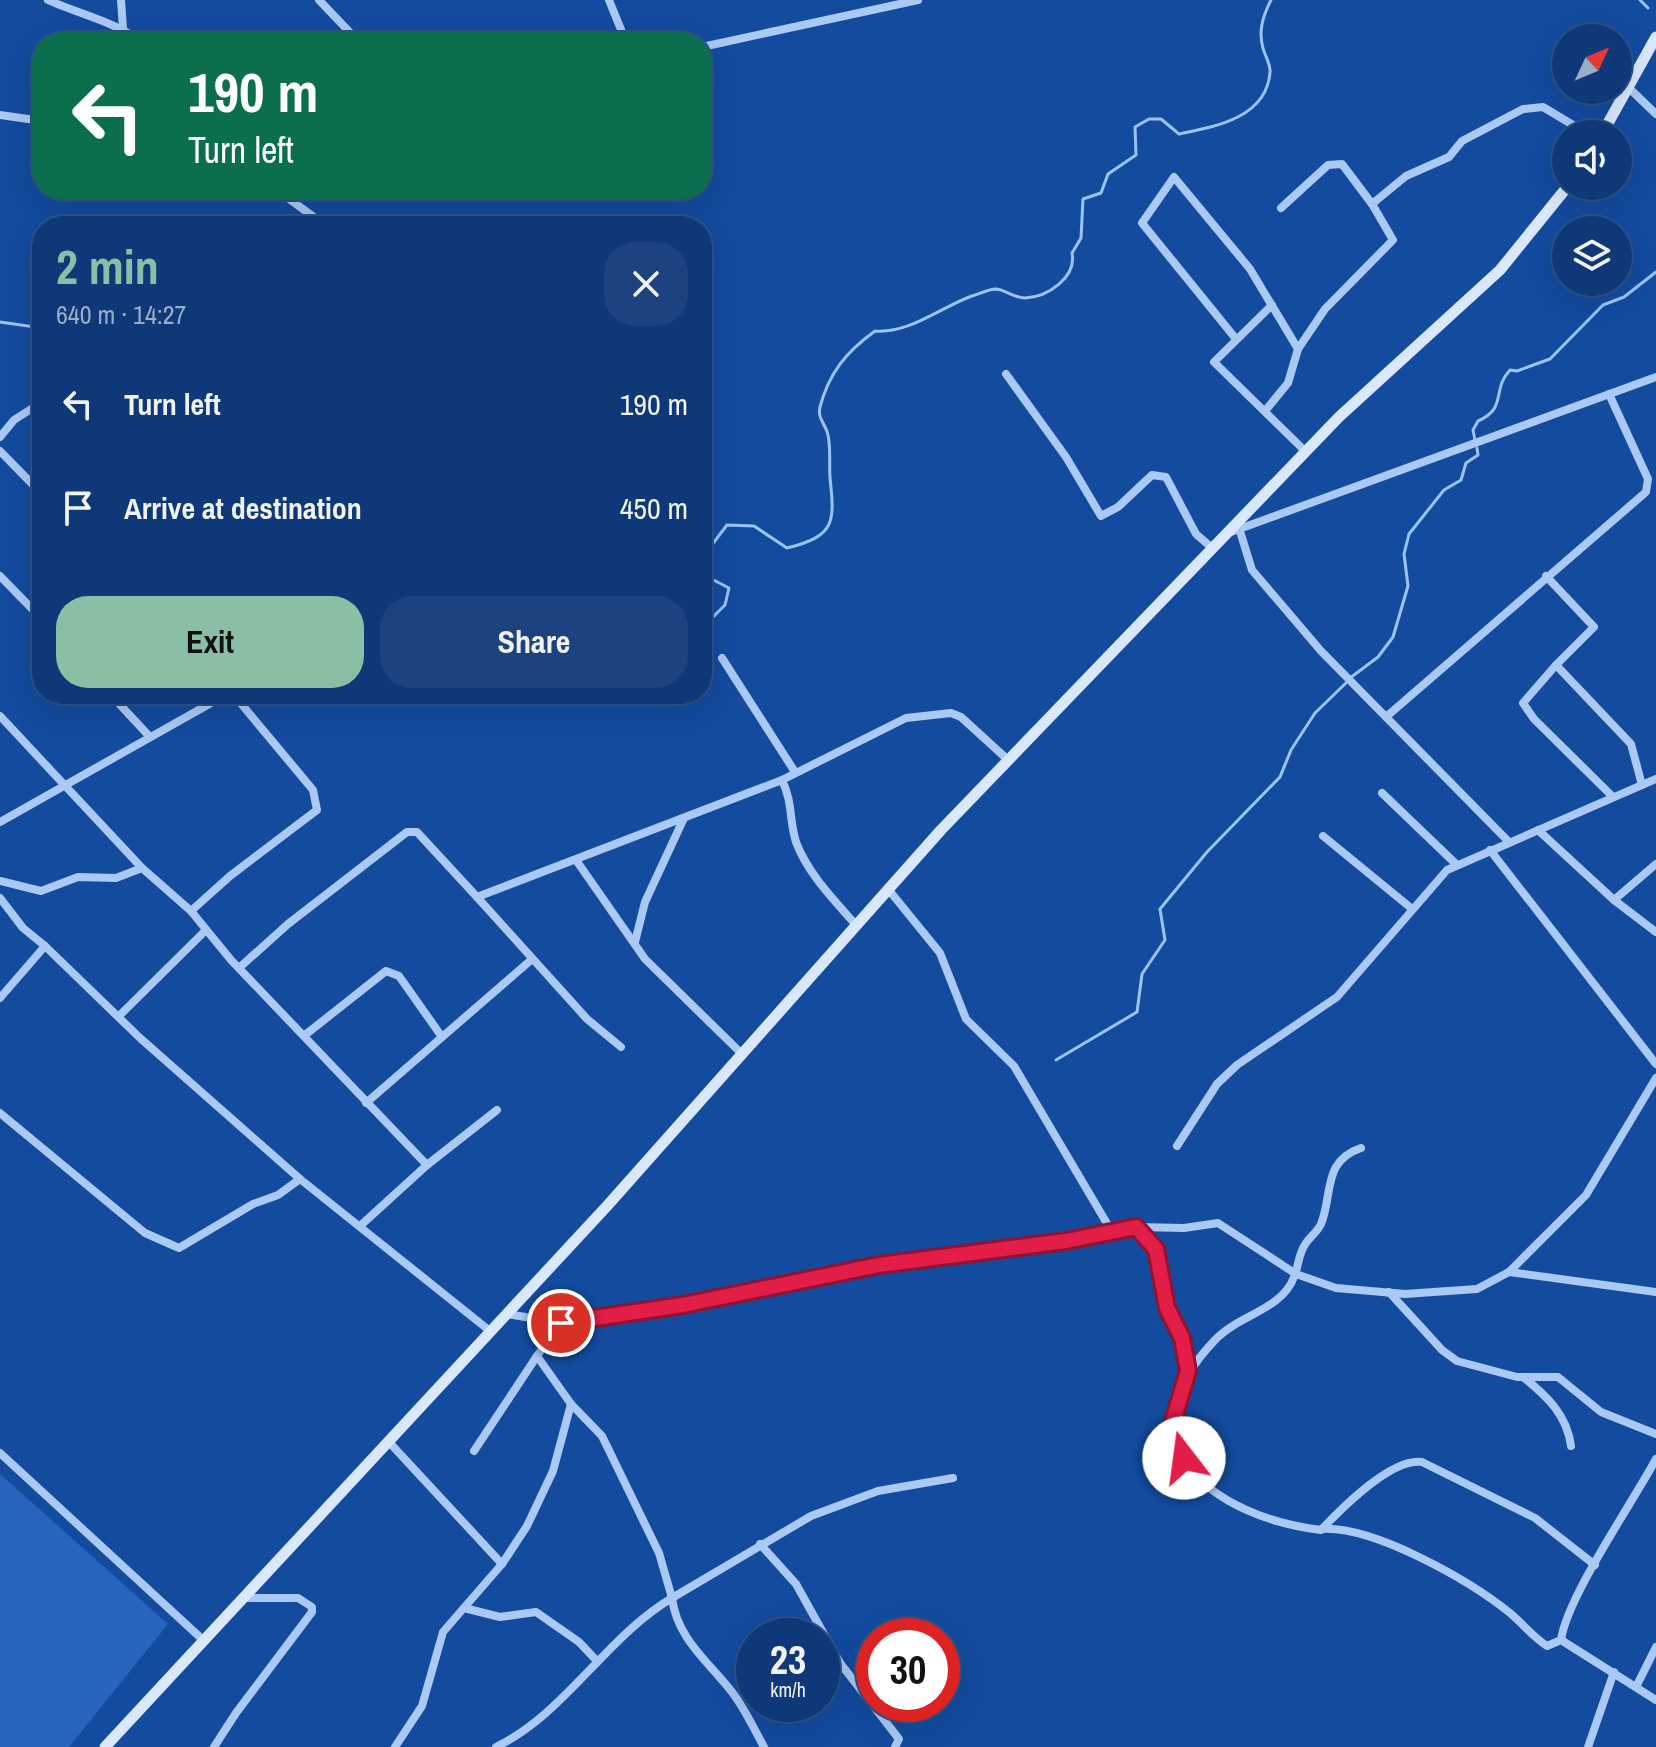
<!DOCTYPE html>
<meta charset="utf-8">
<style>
:root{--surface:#0e3877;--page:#1c437f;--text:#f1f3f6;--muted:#9bacc6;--line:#2e5289;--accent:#8abfa5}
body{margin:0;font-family:"Archivo Narrow",sans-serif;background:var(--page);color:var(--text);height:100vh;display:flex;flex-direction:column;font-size:30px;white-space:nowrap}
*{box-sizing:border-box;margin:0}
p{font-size:26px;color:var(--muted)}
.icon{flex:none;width:44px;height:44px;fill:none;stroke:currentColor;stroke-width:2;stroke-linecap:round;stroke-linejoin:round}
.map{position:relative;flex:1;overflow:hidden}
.sheet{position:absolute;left:32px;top:216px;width:680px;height:488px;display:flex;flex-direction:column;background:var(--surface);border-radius:32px;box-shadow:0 8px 32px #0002,0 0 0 2px var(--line)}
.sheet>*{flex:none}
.hud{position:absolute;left:32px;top:32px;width:680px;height:168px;border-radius:32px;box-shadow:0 8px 32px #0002,0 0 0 2px var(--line);background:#0b6e4f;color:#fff;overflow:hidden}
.needle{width:52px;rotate:46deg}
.tools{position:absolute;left:1552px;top:24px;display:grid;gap:16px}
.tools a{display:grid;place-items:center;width:80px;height:80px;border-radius:50%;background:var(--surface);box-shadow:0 8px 32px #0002,0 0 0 2px var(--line);font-size:40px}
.speed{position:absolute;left:736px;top:1618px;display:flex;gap:16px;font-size:40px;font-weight:700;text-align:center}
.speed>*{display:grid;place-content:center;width:104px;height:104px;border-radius:50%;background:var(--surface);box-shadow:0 8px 32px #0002,0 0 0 2px var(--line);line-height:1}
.speed small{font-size:20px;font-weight:400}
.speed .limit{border:12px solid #d22;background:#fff;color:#111}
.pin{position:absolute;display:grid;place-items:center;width:68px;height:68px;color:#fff;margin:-34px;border:4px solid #fff;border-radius:50%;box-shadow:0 2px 8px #0007}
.me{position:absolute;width:88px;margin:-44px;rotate:345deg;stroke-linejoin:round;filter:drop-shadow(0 0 6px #0008)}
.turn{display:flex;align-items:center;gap:28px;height:168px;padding:0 24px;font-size:36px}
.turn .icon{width:104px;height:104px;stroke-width:2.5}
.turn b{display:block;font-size:56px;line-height:68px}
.round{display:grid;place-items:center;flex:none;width:84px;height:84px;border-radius:32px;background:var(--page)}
.headline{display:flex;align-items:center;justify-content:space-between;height:136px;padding:0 24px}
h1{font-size:48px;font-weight:800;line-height:60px;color:var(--accent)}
.primary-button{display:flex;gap:16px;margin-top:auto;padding:16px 24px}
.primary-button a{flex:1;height:92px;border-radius:32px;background:var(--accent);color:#111;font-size:32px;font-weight:800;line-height:92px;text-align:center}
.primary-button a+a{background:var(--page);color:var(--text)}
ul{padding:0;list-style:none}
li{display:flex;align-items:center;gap:24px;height:104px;padding:0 24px}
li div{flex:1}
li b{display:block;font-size:30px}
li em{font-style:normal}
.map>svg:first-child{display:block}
</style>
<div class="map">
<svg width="1656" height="1747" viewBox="0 0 1656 1747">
<rect width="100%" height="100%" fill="#134b9f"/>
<polygon fill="#2664bd" points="0,1474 168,1624 69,1747 0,1747"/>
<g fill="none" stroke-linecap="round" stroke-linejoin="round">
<g stroke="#9cc3f7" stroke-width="3">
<polyline points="1640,0 1648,8"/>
<polyline points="0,322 42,328"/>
<path d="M1475 440 1473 430 1478 421C1508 408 1491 390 1510 370L1517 371 1550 359 1603 305 1624 297 1656 272"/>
<path d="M702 558 727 525 754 526 787 548C835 536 835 523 830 478 829 464 831 450 828 435 826 425 817 418 820 407 829 373 846 352 875 331 909 334 941 307 972 296 978 294 990 289 996 289 1006 290 1014 298 1025 298 1048 297 1077 277 1072 253L1081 238 1083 199 1101 193 1108 174 1136 155 1135 127 1149 119H1161L1179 134C1214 127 1267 118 1270 72 1271 65 1265 56 1263 48 1258 31 1263 16 1271 0"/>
<polyline points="702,574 729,588 725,605 702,628"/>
<polyline points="1350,678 1378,657 1393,637 1408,586 1404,554 1409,534 1444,490 1461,480 1466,463 1478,455 1477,448"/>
<polyline points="1056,1060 1137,1012 1142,974 1165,940 1160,909 1207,852 1280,777 1291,750 1315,713 1346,683"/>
</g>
<g stroke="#aac9f4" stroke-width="8">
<path d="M48 0C73 12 122 24 140 42"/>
<polyline points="121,0 123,28"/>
<polyline points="319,0 359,42"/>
<polyline points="609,0 626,42"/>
<polyline points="702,47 918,0"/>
<polyline points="1630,89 1656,114"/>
<polyline points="0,115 42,121"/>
<polyline points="277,190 326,226"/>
<polyline points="1372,204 1406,176 1449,157 1462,141 1523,109 1543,107 1588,134"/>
<polyline points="1281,208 1328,165 1342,164 1372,204 1393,240 1325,309 1298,349"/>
<polyline points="1272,305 1214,362 1305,451"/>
<polyline points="1236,339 1142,223 1174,177 1250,269 1298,349 1288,383 1265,411"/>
<polyline points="1006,374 1066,457 1101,516 1118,507 1152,475 1166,477 1196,534 1211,547"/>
<polyline points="0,437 14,420 42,402"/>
<polyline points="0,451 42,494"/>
<polyline points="1239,528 1252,570 1321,651 1509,842"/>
<polyline points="1231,532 1656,377"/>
<polyline points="0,576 42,619"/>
<polyline points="1546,576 1594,627 1556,665"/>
<polyline points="722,658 795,772"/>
<polyline points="110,694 150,737"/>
<polyline points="0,716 142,868 191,911 231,960 427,1165"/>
<polyline points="1386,717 1646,492 1648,479 1609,394"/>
<path d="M782 780C793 803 789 820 796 842 808 874 834 900 856 925"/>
<polyline points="1382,793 1457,865"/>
<polyline points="1613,797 1534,719 1523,703 1556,665 1631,744 1642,785"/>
<polyline points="0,822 227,694"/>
<polyline points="1538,830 1614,900"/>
<polyline points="1323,836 1411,908"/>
<polyline points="1490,850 1656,1064"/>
<polyline points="576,860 645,959 742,1054"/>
<polyline points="1656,864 1614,900 1656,932"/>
<polyline points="0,881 41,891 78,877 116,878 142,868"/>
<polyline points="888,889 940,953 966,1019 1014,1066 1112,1232"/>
<polyline points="0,898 23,928 45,946"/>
<polyline points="191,911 230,876 317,810 313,790 233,694"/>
<polyline points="635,942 645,902 684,818"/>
<polyline points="239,968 288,924 407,832 417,832 477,897"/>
<polyline points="0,998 45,946 140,1038 300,1179 490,1331"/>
<polyline points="119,1016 205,931"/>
<polyline points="305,1035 386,971 399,976 442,1037"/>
<polyline points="621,1047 587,1019 477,897 782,780 906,718 951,713 961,717 1007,759"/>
<polyline points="366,1103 531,960"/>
<polyline points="0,1113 145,1233 179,1248 253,1204 278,1195 300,1179"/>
<polyline points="1177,1146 1217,1084 1237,1065 1337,997 1447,870 1656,779"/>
<path d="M1361 1148C1322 1161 1333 1195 1321 1224 1318 1231 1311 1236 1306 1243 1298 1254 1299 1265 1294 1277 1282 1310 1238 1315 1215 1340 1117 1442 1212 1517 1321 1530 1342 1508 1391 1458 1422 1462L1535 1518 1595 1565"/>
<polyline points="360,1226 427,1165 497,1110"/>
<polyline points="1136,1227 1156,1249 1167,1308 1182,1338 1188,1371"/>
<polyline points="1509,1272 1656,1292"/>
<polyline points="1389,1292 1442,1350 1457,1361 1517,1377 1558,1377 1601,1412 1656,1434"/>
<polyline points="507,1314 561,1323 683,1305 879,1265 1066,1241 1136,1227 1184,1228 1218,1223 1296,1274 1336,1288 1405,1294 1477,1289 1509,1272 1586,1195 1656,1078"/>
<polyline points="561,1323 537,1356 571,1404 602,1436 659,1553 672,1598 811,1516 878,1491 953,1478"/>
<path d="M1523 1377C1547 1396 1567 1415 1571 1446"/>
<polyline points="388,1441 502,1564"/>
<polyline points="474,1451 537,1356"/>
<polyline points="0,1453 202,1639"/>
<path d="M1322 1529C1374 1526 1469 1580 1510 1613 1523 1624 1533 1637 1547 1646L1561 1640 1656 1700"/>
<polyline points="760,1544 796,1584 840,1663 899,1739 895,1747"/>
<polyline points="464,1608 500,1617 536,1612 579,1642 597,1661"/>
<path d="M1561 1640C1567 1597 1633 1502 1656 1459"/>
<polyline points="1636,1687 1656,1647"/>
<polyline points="214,1747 236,1713 312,1612 312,1607 298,1598 244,1598"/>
<polyline points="395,1747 422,1706 443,1632 502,1564 527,1526 553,1471 571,1404"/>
<path d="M496 1747C565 1714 606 1637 672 1598 677 1639 709 1662 732 1692 745 1709 754 1729 764 1747"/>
<polyline points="1588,1747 1614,1672"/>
</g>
<g stroke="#dae8fd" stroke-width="11">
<polyline points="1602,134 1656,37"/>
<polyline points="105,1747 607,1206 941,830 1339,417 1500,270 1568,186"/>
</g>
</g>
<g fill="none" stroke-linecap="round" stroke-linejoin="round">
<g stroke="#92132f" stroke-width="20">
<polyline id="route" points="561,1323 683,1305 879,1265 1066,1241 1136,1227 1156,1249 1167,1308 1182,1338 1188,1371 1173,1421 1184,1458"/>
</g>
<use href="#route" stroke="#e11d48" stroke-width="14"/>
</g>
</svg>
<div class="tools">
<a><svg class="needle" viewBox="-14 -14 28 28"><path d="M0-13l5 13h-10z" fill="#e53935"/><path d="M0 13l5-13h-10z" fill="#9bacc6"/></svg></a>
<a><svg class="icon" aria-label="sound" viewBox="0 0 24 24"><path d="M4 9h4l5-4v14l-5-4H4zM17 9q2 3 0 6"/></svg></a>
<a><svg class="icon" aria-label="layers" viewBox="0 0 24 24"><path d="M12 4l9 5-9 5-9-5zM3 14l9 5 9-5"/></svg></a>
</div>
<div class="speed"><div>23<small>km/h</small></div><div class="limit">30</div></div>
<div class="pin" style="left:561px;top:1323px;background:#d93025"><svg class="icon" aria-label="arrive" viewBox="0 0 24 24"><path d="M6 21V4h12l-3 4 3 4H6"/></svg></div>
<svg class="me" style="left:1184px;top:1458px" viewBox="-20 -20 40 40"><circle r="19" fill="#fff"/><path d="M0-13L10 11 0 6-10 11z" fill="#e11d48"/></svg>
<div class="hud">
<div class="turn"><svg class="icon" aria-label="left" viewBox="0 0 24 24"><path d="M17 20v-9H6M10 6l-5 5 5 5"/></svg><div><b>190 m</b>Turn left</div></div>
</div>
<section class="sheet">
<div class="headline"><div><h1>2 min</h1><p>640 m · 14:27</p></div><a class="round"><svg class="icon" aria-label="close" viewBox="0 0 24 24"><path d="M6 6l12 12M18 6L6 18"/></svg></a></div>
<ul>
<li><svg class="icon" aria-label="left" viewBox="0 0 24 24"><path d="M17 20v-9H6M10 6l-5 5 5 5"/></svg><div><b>Turn left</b></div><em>190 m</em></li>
<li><svg class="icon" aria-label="arrive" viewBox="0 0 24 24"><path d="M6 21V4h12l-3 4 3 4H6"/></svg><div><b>Arrive at destination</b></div><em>450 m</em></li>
</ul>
<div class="primary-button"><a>Exit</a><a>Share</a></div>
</section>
</div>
